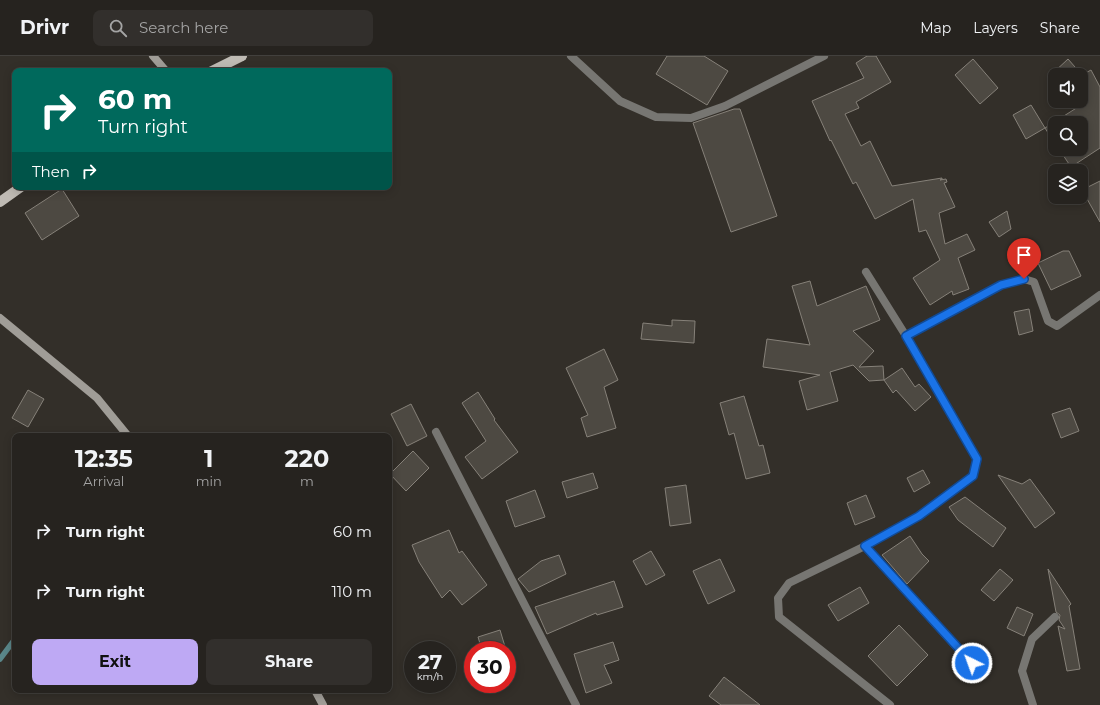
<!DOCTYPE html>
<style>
:root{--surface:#26231f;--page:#322f2c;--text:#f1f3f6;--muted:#a4a4a4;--line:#42403d;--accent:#bea9f4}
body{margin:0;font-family:Montserrat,sans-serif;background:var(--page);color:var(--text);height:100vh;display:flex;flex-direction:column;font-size:15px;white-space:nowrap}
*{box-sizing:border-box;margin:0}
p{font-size:13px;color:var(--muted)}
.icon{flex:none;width:22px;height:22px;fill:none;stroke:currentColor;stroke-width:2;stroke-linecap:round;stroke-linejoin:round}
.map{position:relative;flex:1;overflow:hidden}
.details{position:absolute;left:12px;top:377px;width:380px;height:260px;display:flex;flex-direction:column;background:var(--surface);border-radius:8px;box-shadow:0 2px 10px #0003,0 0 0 1px var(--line)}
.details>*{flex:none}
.top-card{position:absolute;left:12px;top:12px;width:380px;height:122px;border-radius:8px;box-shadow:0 2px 10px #0003,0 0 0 1px var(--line);background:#00695c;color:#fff;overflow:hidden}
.fabs{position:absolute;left:1048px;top:12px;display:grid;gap:8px}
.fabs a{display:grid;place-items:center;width:40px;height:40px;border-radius:8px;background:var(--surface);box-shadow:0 2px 10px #0003,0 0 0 1px var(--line);font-size:20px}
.speed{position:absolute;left:404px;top:585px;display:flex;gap:8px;font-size:20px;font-weight:700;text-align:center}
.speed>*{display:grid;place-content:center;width:52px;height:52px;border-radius:50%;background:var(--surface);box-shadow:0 2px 10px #0003,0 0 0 1px var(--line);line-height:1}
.speed small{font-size:10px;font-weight:400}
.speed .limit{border:6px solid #d22;background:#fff;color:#111}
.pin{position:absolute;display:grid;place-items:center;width:34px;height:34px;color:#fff;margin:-41px -17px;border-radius:50% 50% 50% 0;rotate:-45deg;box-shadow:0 0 4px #0007}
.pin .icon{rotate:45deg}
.me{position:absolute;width:44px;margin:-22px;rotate:318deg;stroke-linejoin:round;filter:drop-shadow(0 0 3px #0008)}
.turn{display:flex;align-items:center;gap:14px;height:84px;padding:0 20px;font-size:18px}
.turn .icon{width:52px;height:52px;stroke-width:2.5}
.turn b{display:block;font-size:28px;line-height:34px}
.then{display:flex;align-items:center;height:38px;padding:0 20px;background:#0003;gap:8px;font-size:15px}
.eta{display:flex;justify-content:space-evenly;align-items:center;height:68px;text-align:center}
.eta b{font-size:24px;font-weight:700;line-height:28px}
.action{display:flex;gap:8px;margin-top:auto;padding:8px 20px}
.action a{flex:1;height:46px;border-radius:8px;background:var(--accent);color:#111;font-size:16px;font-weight:700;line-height:46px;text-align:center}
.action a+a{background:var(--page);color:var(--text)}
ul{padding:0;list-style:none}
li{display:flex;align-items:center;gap:12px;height:60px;padding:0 20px}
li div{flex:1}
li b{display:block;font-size:15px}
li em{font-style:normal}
header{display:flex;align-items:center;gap:24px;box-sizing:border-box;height:56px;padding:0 20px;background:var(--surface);border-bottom:1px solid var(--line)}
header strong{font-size:19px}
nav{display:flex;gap:22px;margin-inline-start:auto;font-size:14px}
.search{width:280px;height:36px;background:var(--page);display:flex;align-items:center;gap:10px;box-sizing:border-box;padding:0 14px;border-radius:8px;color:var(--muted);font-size:15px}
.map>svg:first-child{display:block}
</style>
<header>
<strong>Drivr</strong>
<div class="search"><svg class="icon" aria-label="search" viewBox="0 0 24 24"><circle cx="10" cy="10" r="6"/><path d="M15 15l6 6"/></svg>Search here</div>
<nav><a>Map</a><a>Layers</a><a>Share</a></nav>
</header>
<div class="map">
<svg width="1100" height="649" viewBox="0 0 1100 649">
<rect width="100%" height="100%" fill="#332f29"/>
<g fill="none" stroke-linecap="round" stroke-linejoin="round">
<polyline stroke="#5a878a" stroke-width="5.5" points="0,603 15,583"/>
</g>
<g fill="#4d4942" stroke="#868179">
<polygon points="667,0 704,0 728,15 707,49 656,18"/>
<polygon points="867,0 876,0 891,26 856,46 859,52 845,58 861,90 870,85 892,130 942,122 942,123 940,124 946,123 947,126 944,127 955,151 939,157 945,188 967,178 975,194 958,202 969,233 953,239 952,235 930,249 913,222 940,204 926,174 919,176 913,143 875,163 856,126 853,128 831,84 830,85 812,45 864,22 856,7"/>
<polygon points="973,3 998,32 980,48 955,19"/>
<polygon points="1068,3 1082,19 1091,14 1100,31 1100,92 1071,111 1059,93 1081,93 1081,67 1055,67 1055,88 1045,72 1078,51 1074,45 1081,45 1081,19 1055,19 1053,17"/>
<polygon points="1031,49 1045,72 1026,83 1013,59"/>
<polygon points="734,53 740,53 777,160 731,176 693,67"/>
<polygon points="1100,125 1100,166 1082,134"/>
<polygon points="62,133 79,160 42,184 25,157"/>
<polygon points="1007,155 1011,173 999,181 989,166"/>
<polygon points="1063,195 1069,195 1081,220 1051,234 1038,207"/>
<polygon points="810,225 817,250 866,230 880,264 853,275 874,295 859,311 883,310 884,324 869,325 853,309 830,316 838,345 807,354 799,325 820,319 763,311 767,283 810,289 792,230"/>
<polygon points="1029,253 1033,275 1019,279 1014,256"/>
<polygon points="672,264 695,265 694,287 641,283 643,267 672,270"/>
<polygon points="604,293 618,324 604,331 616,372 587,381 581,362 588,359 566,312"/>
<polygon points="902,312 915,331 919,328 931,341 915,355 896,334 893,337 884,324"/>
<polygon points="28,334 44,343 28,371 12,362"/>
<polygon points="478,336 495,363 494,364 518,396 482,423 465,401 486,385 462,347"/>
<polygon points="744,340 759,390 763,389 770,417 746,423 734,377 729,379 720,347"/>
<polygon points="411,348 427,380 407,390 391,358"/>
<polygon points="1070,352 1079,375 1061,382 1052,358"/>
<polygon points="413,395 429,412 406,435 390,418"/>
<polygon points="923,414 930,427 914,436 907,422"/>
<polygon points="593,417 598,432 567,442 562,426"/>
<polygon points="998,419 1022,428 1030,423 1055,457 1035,472"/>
<polygon points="686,429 691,467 670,470 665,432"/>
<polygon points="535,434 545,461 515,471 506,445"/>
<polygon points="866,439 875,461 855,469 847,447"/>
<polygon points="965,441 1006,472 993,491 958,464 949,451"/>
<polygon points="449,474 459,497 462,495 487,529 462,549 450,534 442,542 419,506 412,489"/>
<polygon points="910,480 922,498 929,505 907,528 882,499"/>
<polygon points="651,495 665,519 646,529 633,505"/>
<polygon points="559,499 566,518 529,536 518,523 541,505"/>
<polygon points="720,503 735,535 708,548 693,515"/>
<polygon points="1000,513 1013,524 994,545 981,534"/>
<polygon points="1048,513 1071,548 1069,550 1080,613 1067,615 1058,570 1065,573 1059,564 1060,559 1056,556"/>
<polygon points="614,525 623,551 597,559 596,557 547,578 535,551"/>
<polygon points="860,531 869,547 838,565 828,549"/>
<polygon points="1017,551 1033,558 1024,580 1007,572"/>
<polygon points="899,569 928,599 897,630 868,600"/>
<polygon points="500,574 506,594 482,594 478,581"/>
<polygon points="613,586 619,604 604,609 612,627 586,637 574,598"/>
<polygon points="724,621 760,649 721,649 709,640"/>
</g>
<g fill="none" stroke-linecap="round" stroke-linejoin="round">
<g stroke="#777672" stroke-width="8">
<polyline points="571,0 620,45 656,61 691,62 725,50 824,0"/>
<polyline points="866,216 906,280 977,403 973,420 919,460 865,490 789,527 778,542 779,561 890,649"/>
<polyline points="906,280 1001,229 1024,223 1034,226 1048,265 1057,270 1100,239"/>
<polyline points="436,376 576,649"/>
<polyline points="865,490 982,619"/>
<polyline points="1033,649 1022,615 1032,583 1055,561"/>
</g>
<g stroke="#a09d97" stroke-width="8">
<polyline points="153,0 166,15"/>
<polyline points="0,262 97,342 128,380"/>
<polyline points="315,634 323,649"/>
</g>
<g stroke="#bfbbb4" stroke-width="10">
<polyline points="212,15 242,0"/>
<polyline points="0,146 21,131"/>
</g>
</g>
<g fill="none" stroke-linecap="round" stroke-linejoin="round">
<g stroke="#114b97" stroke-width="10">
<polyline id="route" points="972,607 865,490 919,460 973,420 977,403 906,280 1001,229 1024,223"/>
</g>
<use href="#route" stroke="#1a73e8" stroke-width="7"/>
</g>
</svg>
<div class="fabs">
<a><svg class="icon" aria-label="sound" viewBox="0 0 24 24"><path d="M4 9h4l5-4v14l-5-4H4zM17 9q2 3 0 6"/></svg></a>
<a><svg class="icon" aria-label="search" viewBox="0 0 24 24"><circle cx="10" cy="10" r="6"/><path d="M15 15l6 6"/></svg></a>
<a><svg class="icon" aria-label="layers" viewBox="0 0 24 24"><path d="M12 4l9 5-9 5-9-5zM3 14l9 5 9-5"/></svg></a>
</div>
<div class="speed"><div>27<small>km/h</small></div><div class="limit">30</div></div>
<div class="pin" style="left:1024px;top:223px;background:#d93025"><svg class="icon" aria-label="arrive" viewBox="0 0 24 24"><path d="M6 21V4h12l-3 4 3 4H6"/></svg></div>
<svg class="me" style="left:972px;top:607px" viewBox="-20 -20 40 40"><circle r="17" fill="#1a73e8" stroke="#fff" stroke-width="3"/><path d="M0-11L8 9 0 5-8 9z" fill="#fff"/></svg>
<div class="top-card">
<div class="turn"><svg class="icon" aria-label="right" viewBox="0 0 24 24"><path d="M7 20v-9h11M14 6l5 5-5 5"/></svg><div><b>60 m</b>Turn right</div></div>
<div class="then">Then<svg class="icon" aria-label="right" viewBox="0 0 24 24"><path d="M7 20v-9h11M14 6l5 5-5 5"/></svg></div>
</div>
<section class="details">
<div class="eta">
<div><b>12:35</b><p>Arrival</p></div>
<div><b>1</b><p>min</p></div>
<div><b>220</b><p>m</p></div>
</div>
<ul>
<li><svg class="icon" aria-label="right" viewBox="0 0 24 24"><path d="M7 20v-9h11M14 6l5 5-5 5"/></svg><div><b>Turn right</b></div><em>60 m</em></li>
<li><svg class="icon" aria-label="right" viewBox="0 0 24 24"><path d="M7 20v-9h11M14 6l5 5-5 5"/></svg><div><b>Turn right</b></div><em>110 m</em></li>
</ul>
<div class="action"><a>Exit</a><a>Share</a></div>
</section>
</div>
